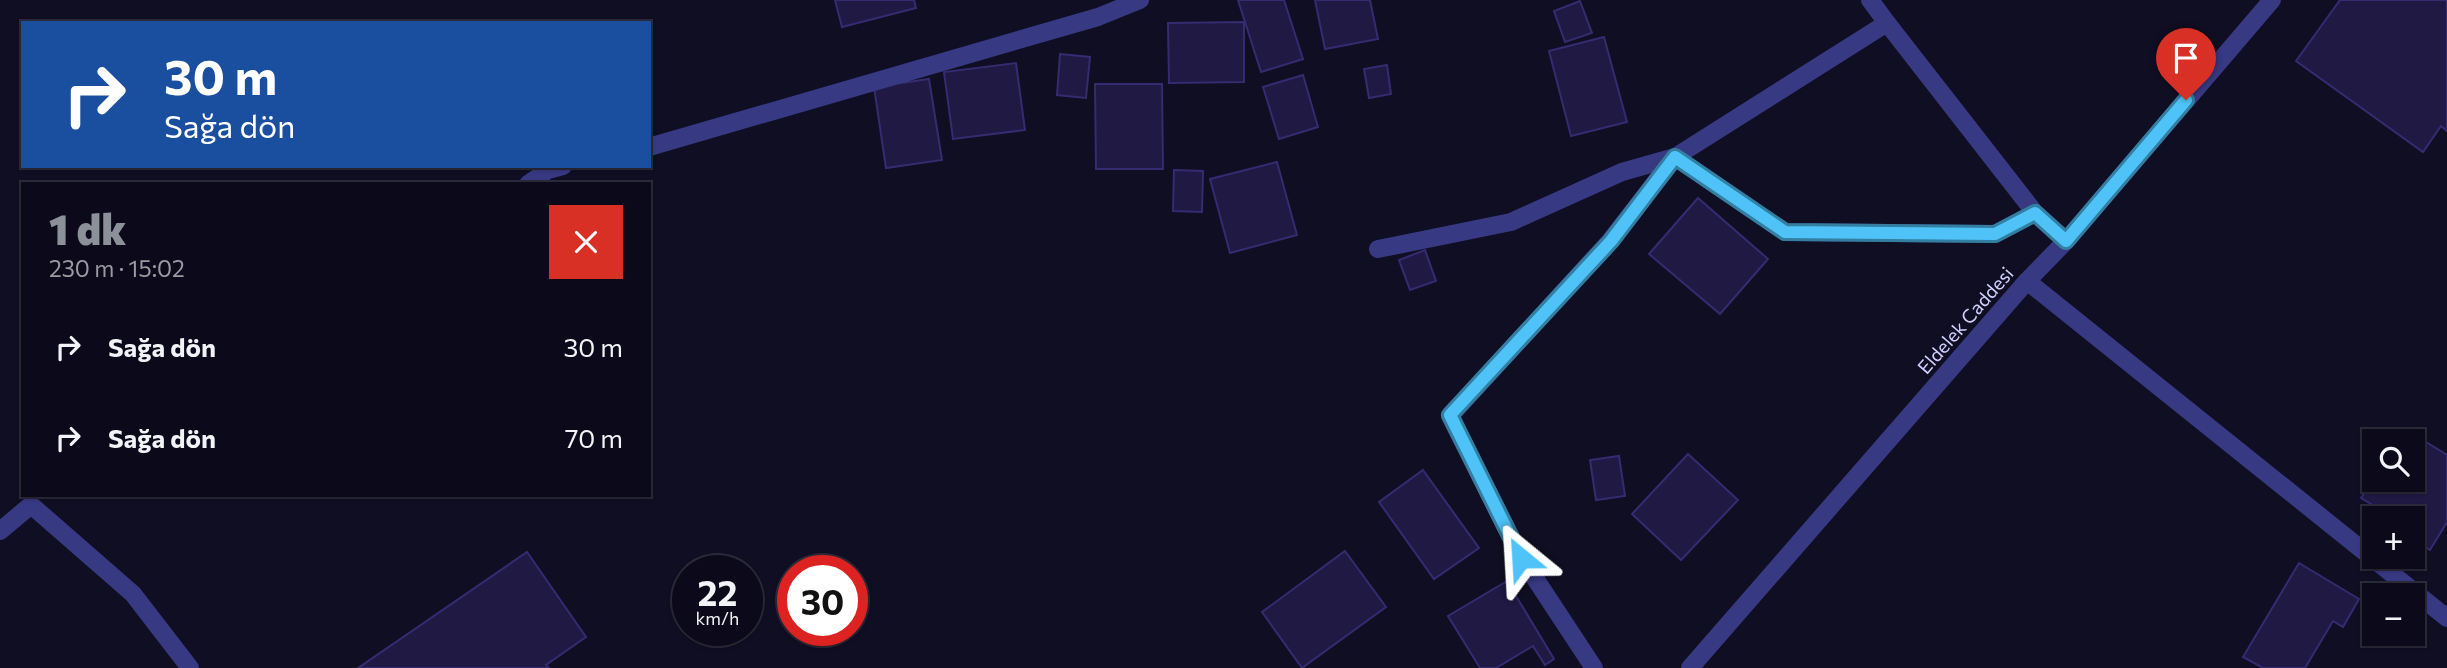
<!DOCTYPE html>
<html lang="tr">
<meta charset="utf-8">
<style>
:root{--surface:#0c0a1a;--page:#1a1827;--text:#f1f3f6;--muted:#9a9aa2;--line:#2c2b39;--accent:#8c9099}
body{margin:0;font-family:Commissioner,sans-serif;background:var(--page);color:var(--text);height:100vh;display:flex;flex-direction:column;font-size:26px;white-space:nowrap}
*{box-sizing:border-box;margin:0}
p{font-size:23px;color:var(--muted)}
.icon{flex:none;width:38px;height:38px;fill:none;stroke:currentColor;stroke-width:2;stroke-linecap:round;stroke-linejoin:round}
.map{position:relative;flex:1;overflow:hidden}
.panel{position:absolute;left:21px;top:182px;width:630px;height:315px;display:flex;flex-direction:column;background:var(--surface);border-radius:0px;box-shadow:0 2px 5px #0004,0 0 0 2px var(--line)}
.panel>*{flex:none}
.hud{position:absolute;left:21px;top:21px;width:630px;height:147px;border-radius:0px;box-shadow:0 2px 5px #0004,0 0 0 2px var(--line);background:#1a4fa0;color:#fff;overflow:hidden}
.fabs{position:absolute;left:2362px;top:429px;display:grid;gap:14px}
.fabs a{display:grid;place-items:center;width:63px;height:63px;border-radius:0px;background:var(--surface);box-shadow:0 2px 5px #0004,0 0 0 2px var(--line);font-size:35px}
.speed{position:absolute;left:672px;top:555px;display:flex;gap:14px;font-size:35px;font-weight:700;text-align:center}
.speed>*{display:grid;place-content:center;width:91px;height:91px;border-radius:50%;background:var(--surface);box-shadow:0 2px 5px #0004,0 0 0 2px var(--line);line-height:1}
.speed small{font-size:18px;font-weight:400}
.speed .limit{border:10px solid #d22;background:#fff;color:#111}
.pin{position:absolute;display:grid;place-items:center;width:60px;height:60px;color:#fff;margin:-72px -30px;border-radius:50% 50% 50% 0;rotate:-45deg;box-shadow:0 0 7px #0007}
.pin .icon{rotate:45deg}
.me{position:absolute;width:77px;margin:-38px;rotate:333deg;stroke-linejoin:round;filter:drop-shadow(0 0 5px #0008)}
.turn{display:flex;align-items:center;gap:24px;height:147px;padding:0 28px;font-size:32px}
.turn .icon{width:91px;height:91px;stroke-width:2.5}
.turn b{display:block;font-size:49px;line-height:60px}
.round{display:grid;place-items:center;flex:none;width:74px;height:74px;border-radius:0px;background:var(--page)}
.summary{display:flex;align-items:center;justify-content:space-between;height:119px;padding:0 28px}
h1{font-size:42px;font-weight:800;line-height:52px;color:var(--accent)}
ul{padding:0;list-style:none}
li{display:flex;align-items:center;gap:21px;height:91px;padding:0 28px}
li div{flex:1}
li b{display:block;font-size:26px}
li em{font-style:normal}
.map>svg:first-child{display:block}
</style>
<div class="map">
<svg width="2447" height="668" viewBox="0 0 2447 668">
<rect width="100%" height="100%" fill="#100e23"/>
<g fill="#201944" stroke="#352b71" stroke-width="2">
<polygon points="835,0 914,0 916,8 842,27"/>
<polygon points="1238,0 1284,0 1303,59 1261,72"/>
<polygon points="1315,0 1370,0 1378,39 1325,49"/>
<polygon points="2340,0 2447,0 2447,131 2441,126 2423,152 2296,61"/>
<polygon points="1580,1 1592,33 1565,42 1554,11"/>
<polygon points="1244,22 1244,82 1169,83 1168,23"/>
<polygon points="1604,37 1627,122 1571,136 1549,51"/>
<polygon points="1060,54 1090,57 1086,98 1057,95"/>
<polygon points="1016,63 1025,130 953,139 944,72"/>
<polygon points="1387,65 1391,94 1369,98 1364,69"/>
<polygon points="1303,75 1318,127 1279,139 1263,87"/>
<polygon points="929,79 942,160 886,168 874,87"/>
<polygon points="1095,84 1162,84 1163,169 1096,169"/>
<polygon points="1277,162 1297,235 1230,253 1210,179"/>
<polygon points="1174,170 1203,171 1202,212 1173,211"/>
<polygon points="1698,198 1768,259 1720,314 1649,254"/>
<polygon points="1425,250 1436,281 1410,290 1399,260"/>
<polygon points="2405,429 2447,455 2447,522 2430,550 2413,540 2413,518 2378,518 2372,514 2376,507 2361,498 2375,477 2375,480 2413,480 2413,441 2397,441"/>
<polygon points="1688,454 1738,500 1681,560 1632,514"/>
<polygon points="1619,456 1625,496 1596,500 1590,460"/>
<polygon points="1423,470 1479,548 1434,579 1379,502"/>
<polygon points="1345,551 1386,607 1302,668 1262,612"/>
<polygon points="527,552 586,637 546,665 549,668 358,668"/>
<polygon points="2299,563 2359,599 2343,627 2333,621 2305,668 2263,668 2243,657"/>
<polygon points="1507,581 1554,659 1545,665 1533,646 1496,668 1480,668 1448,616"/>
</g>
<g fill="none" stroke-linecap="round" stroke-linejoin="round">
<g stroke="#383983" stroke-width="18">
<polyline points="1870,0 1887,23"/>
<polyline points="649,147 1098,17 1140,0"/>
<polyline points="528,184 548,170 563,166"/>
<polyline points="1378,249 1511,222 1622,172 1675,157 1887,23 2035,213 2066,241"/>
<polyline points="2027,281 2447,618"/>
<polyline points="0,531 31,505 133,594 190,668"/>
<polyline points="1594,668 1521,557 1450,416 1610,241 1675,157 1785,232 1995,234 2035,213"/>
<polyline points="1690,668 2027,281 2066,241 2272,0"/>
</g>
</g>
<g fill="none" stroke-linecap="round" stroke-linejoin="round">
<g stroke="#337fa1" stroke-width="18">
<polyline id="route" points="1521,558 1450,415 1611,241 1675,157 1785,232 1995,234 2035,213 2066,241 2186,100"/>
</g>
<use href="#route" stroke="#4fc3f7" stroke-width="12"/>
</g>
<g text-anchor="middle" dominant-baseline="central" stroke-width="7" stroke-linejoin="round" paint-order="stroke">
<g font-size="19" fill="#d3d0ff" stroke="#100e23">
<text transform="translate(1965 320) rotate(-49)">Eldelek Caddesi</text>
</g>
</g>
</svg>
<div class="fabs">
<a><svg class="icon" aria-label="search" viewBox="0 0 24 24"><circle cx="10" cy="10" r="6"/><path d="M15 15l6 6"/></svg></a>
<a>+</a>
<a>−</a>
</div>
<div class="speed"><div>22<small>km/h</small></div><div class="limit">30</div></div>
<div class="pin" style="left:2186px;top:100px;background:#d93025"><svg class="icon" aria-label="arrive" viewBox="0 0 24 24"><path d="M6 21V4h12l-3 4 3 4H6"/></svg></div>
<svg class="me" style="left:1521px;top:558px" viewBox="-20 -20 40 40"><path d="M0-17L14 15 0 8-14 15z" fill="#4fc3f7" stroke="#fff" stroke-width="4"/></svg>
<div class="hud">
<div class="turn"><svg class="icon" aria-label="right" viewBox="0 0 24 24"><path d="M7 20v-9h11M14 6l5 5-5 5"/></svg><div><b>30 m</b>Sağa dön</div></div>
</div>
<section class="panel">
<div class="summary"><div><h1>1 dk</h1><p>230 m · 15:02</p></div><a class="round" style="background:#d93025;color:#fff"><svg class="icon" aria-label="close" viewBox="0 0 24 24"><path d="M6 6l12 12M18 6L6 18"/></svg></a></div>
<ul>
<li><svg class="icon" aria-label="right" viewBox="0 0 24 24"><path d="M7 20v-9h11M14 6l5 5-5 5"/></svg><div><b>Sağa dön</b></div><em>30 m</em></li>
<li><svg class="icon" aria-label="right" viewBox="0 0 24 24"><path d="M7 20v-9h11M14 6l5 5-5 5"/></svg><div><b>Sağa dön</b></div><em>70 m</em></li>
</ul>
</section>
</div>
